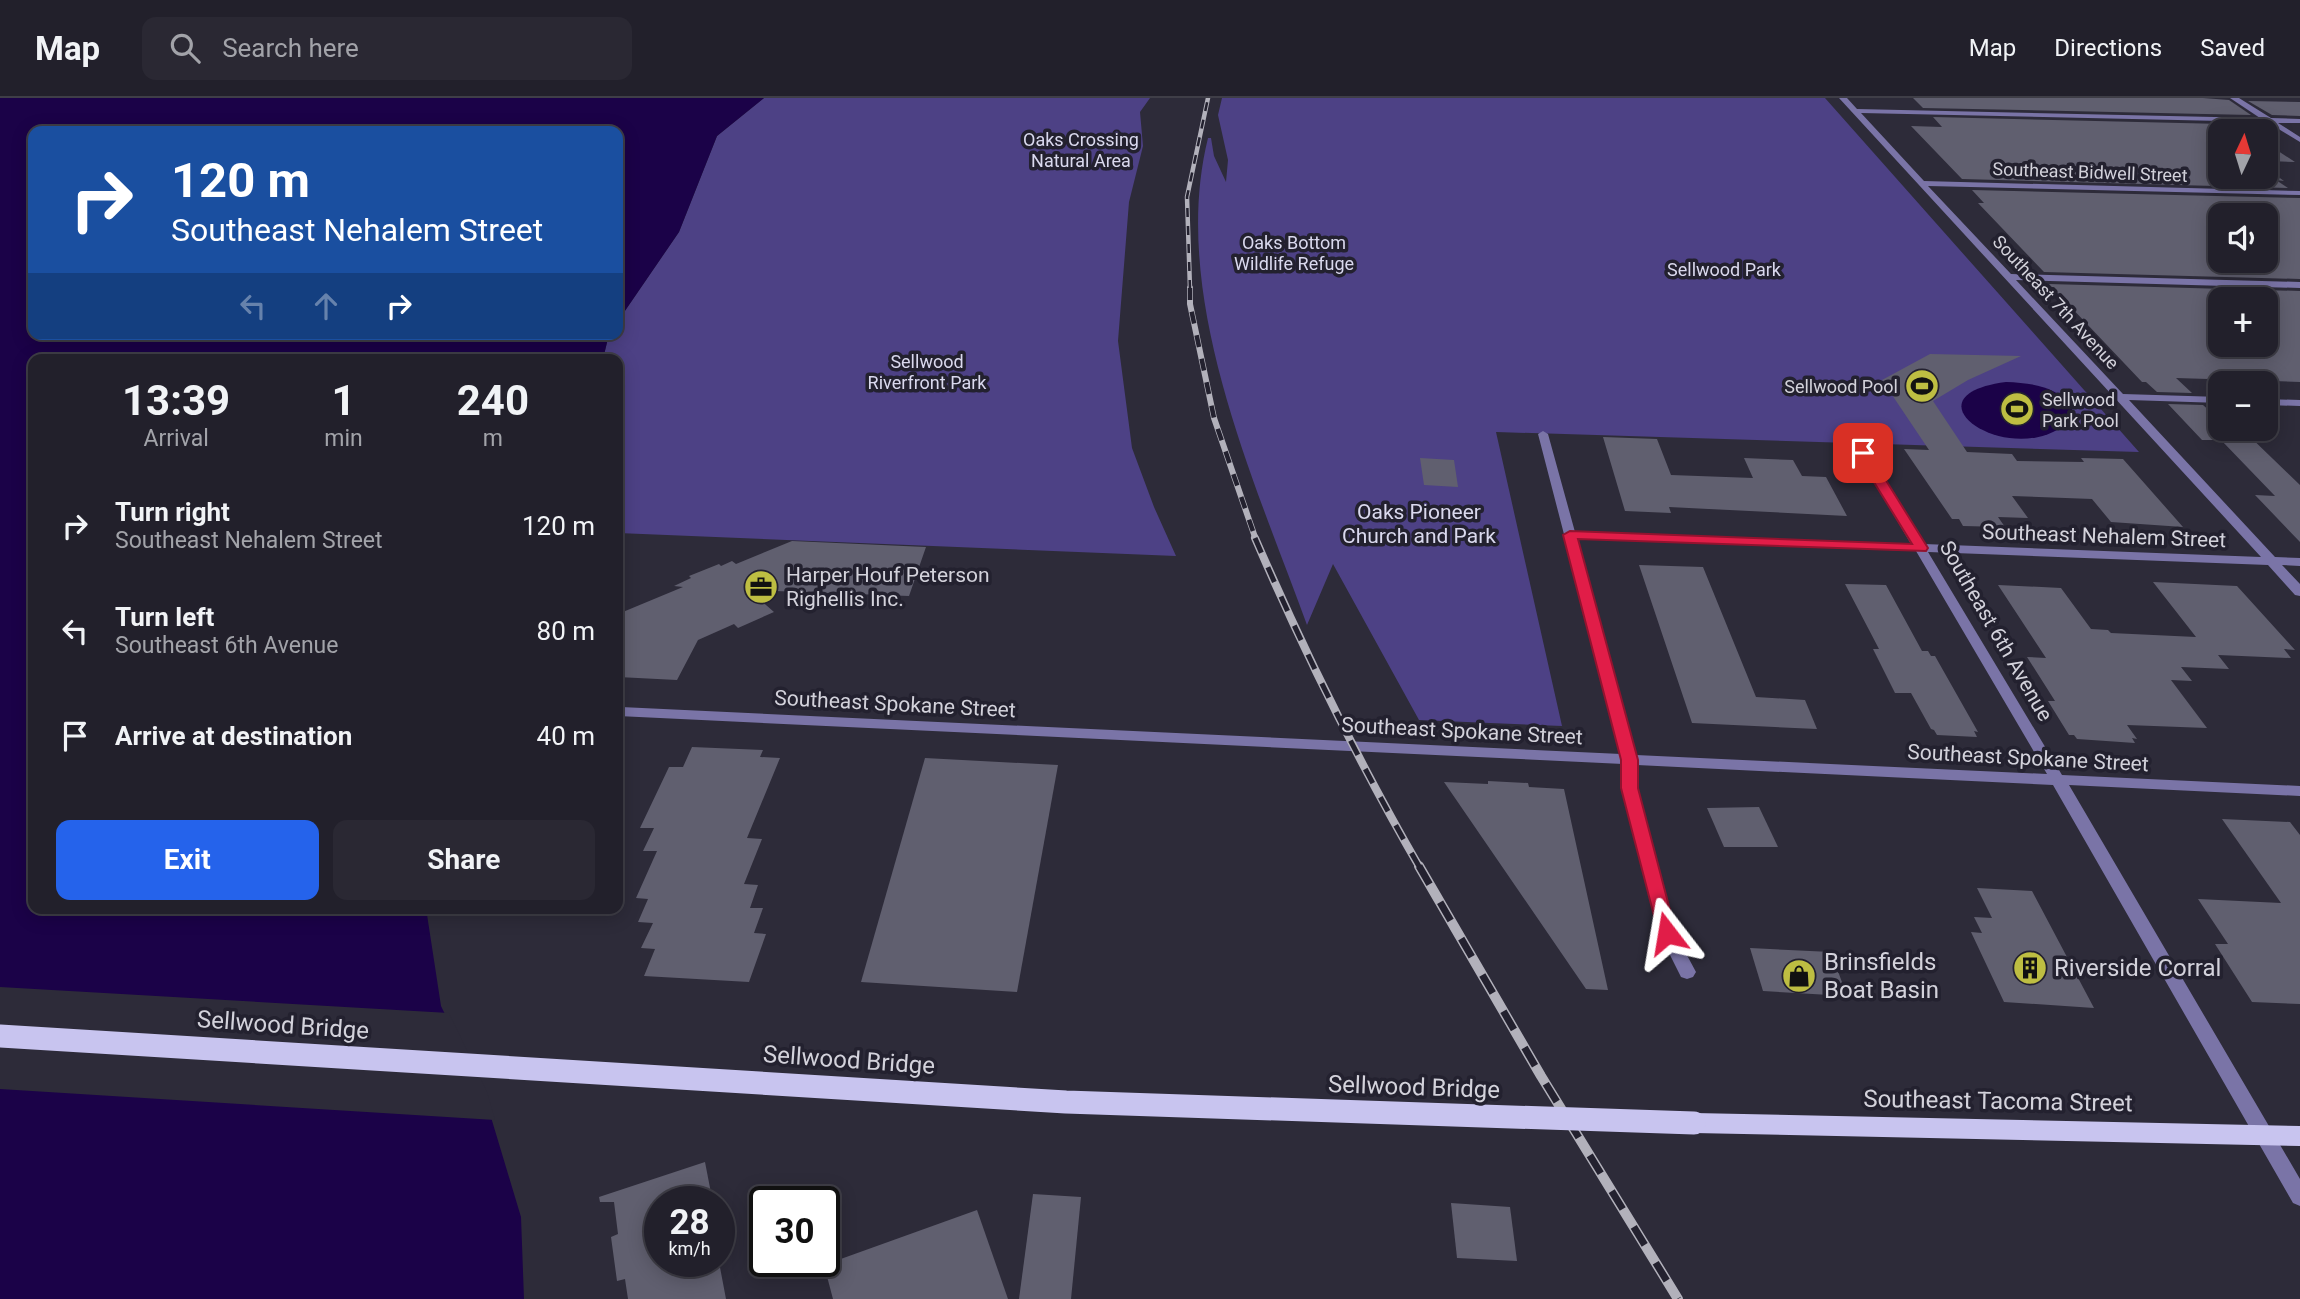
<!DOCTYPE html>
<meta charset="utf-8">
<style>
:root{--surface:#22202b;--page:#2a2833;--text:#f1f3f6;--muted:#a2a3a9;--line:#3f3e47;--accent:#2563eb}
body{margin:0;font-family:Roboto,sans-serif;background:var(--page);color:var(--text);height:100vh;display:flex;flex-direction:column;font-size:26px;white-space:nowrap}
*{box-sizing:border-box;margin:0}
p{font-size:23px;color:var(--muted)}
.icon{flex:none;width:38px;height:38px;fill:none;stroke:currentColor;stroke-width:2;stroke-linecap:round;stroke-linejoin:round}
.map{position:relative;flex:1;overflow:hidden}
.side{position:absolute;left:28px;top:256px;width:595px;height:560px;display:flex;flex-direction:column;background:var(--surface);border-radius:14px;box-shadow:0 4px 18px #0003,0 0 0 2px var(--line)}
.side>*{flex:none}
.top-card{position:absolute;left:28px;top:28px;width:595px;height:214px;border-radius:14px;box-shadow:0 4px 18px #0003,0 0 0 2px var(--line);background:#1a4fa0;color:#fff;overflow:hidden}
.needle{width:46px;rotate:4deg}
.controls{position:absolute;left:2208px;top:21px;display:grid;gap:14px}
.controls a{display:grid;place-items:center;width:70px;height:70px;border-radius:14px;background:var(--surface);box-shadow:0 4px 18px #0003,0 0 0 2px var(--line);font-size:35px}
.speed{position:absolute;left:644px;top:1088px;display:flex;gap:14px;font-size:35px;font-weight:700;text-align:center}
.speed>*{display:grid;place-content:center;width:91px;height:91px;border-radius:50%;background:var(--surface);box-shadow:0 4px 18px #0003,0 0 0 2px var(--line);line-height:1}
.speed small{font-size:18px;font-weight:400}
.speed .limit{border:4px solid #111;border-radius:10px;background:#fff;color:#111}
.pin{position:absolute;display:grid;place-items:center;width:60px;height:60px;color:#fff;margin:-30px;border-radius:14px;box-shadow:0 4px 10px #0006}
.me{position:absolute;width:77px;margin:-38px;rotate:346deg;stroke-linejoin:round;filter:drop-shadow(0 0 5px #0008)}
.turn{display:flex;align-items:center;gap:24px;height:147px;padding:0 28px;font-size:32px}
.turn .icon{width:91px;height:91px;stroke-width:2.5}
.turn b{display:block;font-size:49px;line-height:60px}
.lanes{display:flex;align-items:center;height:66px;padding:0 28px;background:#0003;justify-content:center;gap:35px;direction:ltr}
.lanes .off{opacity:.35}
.eta{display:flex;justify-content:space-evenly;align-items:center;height:119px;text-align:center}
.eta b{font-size:42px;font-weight:700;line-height:49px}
.button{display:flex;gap:14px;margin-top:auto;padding:14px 28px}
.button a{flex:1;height:80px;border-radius:14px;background:var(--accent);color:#fff;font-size:28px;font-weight:700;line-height:80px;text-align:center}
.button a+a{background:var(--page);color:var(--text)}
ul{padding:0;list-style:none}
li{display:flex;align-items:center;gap:21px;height:105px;padding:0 28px}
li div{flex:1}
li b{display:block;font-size:26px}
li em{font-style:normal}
header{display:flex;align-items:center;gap:42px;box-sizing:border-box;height:98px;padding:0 35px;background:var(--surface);border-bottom:2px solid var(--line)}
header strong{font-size:33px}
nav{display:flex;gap:38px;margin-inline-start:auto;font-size:24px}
.search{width:490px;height:63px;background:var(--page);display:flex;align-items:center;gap:18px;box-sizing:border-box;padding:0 24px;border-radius:14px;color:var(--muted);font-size:26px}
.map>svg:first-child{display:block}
</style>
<header>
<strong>Map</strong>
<div class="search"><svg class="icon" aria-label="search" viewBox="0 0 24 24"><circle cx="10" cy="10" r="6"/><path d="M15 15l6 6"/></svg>Search here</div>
<nav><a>Map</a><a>Directions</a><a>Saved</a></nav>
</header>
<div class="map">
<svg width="2300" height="1201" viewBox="0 0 2300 1201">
<rect width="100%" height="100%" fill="#2d2b39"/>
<g fill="#4d4185">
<polygon points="764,0 1150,0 1140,14 1143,48 1129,104 1118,243 1132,350 1154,409 1176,458 618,435 618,261 603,261 609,236 618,236 618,223 679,134 717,38"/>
<path d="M1222 0H1825L2139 354 1496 334 1562 628 1419 622 1333 466 1307 527C1254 381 1169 198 1208 40H1211L1214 58 1226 84 1228 62 1218 17Z"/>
</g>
<g fill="#1b0248">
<polygon points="0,0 764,0 717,38 679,134 618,223 618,33 33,33 33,236 609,236 603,261 33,261 33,810 426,810 441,908 484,996 521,1119 524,1201 0,1201"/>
<path d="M2006 284C2032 285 2055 288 2072 308V321C2015 377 1897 298 2006 284Z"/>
</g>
<polygon fill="#2d2b39" points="0,889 449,915 487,994 495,1022 0,991"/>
<g fill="#605f6f" fill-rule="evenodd">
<polygon points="1913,0 2203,0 2229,2 2251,17 1923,10"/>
<polygon points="2248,3 2300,4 2300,18 2272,17"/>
<polygon points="1933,19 2266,27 2277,33 2221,33 2221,79 2266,79 2266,70 2284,83 2276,82 2288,90 1962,81 1911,28 1942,29"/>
<polygon points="2266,45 2295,64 2268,63 2275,68 2266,68"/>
<path d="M1972 92 2300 100V181L2044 174 1978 105H1984ZM2221 117H2266V163H2221Z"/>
<path d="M2049 186 2300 193V284L2176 280 2192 295 2157 294 2146 284H2142ZM2221 201H2266V247H2221Z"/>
<polygon points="1930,256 2021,258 1968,282 1933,303 1967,354 2012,356 2017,363 2084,364 2081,360 2123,361 2183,429 2111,424 2092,401 2012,398 2028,420 1998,419 2005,429 1963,428 1959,421 1952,421 1904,351 1929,352 1882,282"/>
<polygon points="2168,306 2203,307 2221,323 2221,331 2242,331 2300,387 2300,444 2255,397 2275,398 2221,342 2202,342"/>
<polygon points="1603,339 1657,341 1671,377 1753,380 1744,360 1793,362 1802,378 1826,379 1847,418 1669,409 1671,415 1625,413"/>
<polygon points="1420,360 1454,362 1458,389 1424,387"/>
<polygon points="792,443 926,449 909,498 749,492 774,514 738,530 734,526 698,542 677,582 618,579 618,516 683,489 674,488 691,480 689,478 719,466 721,468 732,463 736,466"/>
<polygon points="1639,467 1703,469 1756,599 1805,602 1817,631 1692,625"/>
<polygon points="2153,484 2237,488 2295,552 2284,551 2291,560 2218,557 2229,571 2181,569 2192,583 2171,582 2207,630 2127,627 2137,641 2132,640 2135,645 2077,641 2074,637 2069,637 2048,603 2055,603 2027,559 2046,560 1998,487 2061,490 2091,531 2108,532 2111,535 2196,539"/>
<polygon points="1845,486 1886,487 1922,553 1928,553 1931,558 1935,558 1978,634 1974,633 1977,639 1937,637 1934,632 1931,631 1911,595 1895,595 1873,551 1879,551"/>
<polygon points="692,649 763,652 760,659 780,660 747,740 762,741 744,786 758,787 750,810 763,810 754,835 766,836 749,884 644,878 655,851 641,850 653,825 638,824 648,801 636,800 657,753 643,753 654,730 640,730 669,669 683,669"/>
<polygon points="925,660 1058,667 1017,894 861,884"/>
<polygon points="1488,683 1528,685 1529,689 1564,691 1608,892 1586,891 1444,684 1488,686"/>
<polygon points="1759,709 1778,749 1724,749 1707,710"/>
<polygon points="2222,721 2290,724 2300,737 2300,906 2252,904 2215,846 2228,846 2198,801 2281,805"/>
<polygon points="1977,790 2032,793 2094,910 2004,904 1971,834 1982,835 1974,819 1992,820"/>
<polygon points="1750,850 1831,854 1847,898 1763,893"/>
<polygon points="705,1064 711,1095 706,1097 707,1104 660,1104 660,1164 719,1164 726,1201 628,1201 625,1181 617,1183 611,1139 618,1136 614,1104 600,1104 599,1099"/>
<polygon points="1033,1096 1081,1099 1071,1201 1019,1201"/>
<polygon points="1451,1105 1510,1109 1517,1163 1457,1160"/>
<polygon points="977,1112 1008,1201 833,1201 824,1167"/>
</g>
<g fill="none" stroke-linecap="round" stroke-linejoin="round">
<g fill="#7a74a7" fill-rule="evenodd">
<path d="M1839 0H1847L1857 11 2260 20 2230 0H2239L2271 20 2300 21V25H2278L2300 39V44L2267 24 1861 15 1924 83 2300 93V97L1928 88 2011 176 2300 184V190L2016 182 2123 296 2221 299V305L2129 302 2275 459 2300 460V468L2282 467 2300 486V498L2295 497 2268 467 1928 454 2062 677 2300 688V698L2069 687 2300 1081V1108L2293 1105 2053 687 1637 667 1638 690 1675 835 1696 874 1693 879 1687 881 1681 879 1659 835 1622 690 1623 666 618 618V610L621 609 1621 656 1538 336 1543 333 1548 336 1575 434 1911 446 1857 355 1863 352 1869 355 1924 446 2261 459ZM1577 441 1916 453 2047 676 1636 657Z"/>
<polygon points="2266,301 2300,302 2300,308 2266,307"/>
</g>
<polygon fill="#c8c4ef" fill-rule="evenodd" points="1694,1015 2300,1028 2300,1048 1694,1035 1686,1032 1682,1025 1686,1018"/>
<g stroke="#b2b1bb" stroke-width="4.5">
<polyline id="rail-far3" points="1190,191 1187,99 1208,0"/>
</g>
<g stroke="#b2b1bb" stroke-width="6">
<polyline id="rail-far2" points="1190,190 1190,206 1214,320 1256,442"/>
</g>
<g stroke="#b2b1bb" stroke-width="8">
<path id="rail-far1" d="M1255 440C1304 553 1358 663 1420 770"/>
</g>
<g stroke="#b2b1bb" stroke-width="10">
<polyline id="rail" points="1419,768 1541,978 1678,1201"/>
</g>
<use href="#rail-far3" stroke="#23212f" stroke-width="2.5" stroke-dasharray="9" stroke-linecap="butt"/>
<use href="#rail-far2" stroke="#23212f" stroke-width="4.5" stroke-dasharray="12" stroke-linecap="butt"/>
<use href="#rail-far1" stroke="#23212f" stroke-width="5" stroke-dasharray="16" stroke-linecap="butt"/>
<use href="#rail" stroke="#23212f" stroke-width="7" stroke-dasharray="21" stroke-linecap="butt"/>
<polyline stroke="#c8c4ef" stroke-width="23" points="0,938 1066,1004 1694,1025"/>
</g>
<polygon fill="#e11d48" stroke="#92132f" stroke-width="2" points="1863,351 1869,355 1928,450 1926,453 1578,441 1638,662 1638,690 1676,835 1674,841 1667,843 1660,841 1621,690 1621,662 1563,437 1570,433 1912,446 1856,355"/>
<defs>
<g id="stadium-disc" transform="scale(1.75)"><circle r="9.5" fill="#bebe42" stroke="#23212f"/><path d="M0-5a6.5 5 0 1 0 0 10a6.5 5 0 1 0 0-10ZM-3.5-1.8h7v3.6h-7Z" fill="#111"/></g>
<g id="office-disc" transform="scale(1.75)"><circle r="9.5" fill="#bebe42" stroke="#23212f"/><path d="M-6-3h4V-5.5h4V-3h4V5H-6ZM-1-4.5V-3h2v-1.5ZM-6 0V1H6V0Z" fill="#111"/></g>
<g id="building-disc" transform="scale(1.75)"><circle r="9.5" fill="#bebe42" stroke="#23212f"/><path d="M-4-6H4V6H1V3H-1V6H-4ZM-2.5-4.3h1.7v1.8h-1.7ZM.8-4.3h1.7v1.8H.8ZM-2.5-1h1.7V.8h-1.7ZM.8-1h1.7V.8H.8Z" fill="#111"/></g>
<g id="shop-disc" transform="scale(1.75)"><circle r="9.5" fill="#bebe42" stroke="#23212f"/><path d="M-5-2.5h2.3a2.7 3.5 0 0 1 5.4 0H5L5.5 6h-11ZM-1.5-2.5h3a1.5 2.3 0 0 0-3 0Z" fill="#111"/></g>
</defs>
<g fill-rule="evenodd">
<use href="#stadium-disc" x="1922" y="288"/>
<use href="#stadium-disc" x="2017" y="311"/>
<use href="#office-disc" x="761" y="489"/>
<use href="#building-disc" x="2030" y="870"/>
<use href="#shop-disc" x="1799" y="878"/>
</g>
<g text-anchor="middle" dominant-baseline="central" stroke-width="7" stroke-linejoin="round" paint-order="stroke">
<g font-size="18" fill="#dad9ee" stroke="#23212f">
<text x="1081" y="41">Oaks Crossing<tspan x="1081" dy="21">Natural Area</tspan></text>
<text x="1294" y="144">Oaks Bottom<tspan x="1294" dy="21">Wildlife Refuge</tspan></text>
<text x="1724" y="171">Sellwood Park</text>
<text x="927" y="263">Sellwood<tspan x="927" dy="21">Riverfront Park</tspan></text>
</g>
<g font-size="18" fill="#d3d2db" stroke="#23212f">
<text transform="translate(2090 74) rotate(2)">Southeast Bidwell Street</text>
<text transform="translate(2056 204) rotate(47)">Southeast 7th Avenue</text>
</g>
<g font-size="18" fill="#d3d2db" stroke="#23212f" text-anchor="end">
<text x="1898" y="288">Sellwood Pool</text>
<text x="2042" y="301" text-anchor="start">Sellwood<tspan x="2042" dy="21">Park Pool</tspan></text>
</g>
<g font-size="21" fill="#dad9ee" stroke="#23212f">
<text x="1419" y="414">Oaks Pioneer<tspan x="1419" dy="24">Church and Park</tspan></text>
</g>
<g font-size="21" fill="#d3d2db" stroke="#23212f">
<text transform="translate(2104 438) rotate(2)">Southeast Nehalem Street</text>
<text transform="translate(1996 533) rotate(60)">Southeast 6th Avenue</text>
<text transform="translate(895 606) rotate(3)">Southeast Spokane Street</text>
<text transform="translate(1462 633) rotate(3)">Southeast Spokane Street</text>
<text transform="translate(2028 660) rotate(3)">Southeast Spokane Street</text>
</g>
<g font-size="21" fill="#d3d2db" stroke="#23212f" text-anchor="start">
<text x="786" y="477">Harper Houf Peterson<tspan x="786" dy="24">Righellis Inc.</tspan></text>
</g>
<g font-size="24" fill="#d3d2db" stroke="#23212f" text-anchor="start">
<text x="1824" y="864">Brinsfields<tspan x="1824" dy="28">Boat Basin</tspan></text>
<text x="2054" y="870">Riverside Corral</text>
</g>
<g font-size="24" fill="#d3d2db" stroke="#23212f">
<text transform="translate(283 927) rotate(4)">Sellwood Bridge</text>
<text transform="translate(849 962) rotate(4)">Sellwood Bridge</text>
<text transform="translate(1414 989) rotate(2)">Sellwood Bridge</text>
<text transform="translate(1998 1003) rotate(1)">Southeast Tacoma Street</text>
</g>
</g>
</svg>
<div class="controls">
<a><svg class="needle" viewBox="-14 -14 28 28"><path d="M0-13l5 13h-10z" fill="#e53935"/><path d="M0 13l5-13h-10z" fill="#a2a3a9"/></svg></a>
<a><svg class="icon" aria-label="sound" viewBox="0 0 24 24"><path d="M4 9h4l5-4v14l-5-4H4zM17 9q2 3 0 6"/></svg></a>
<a>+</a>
<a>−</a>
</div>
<div class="speed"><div>28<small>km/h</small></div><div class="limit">30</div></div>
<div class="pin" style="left:1863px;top:355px;background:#d93025"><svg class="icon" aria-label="arrive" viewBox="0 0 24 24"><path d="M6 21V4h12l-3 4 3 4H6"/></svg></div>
<svg class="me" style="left:1667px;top:835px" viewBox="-20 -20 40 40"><path d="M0-17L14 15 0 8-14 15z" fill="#e11d48" stroke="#fff" stroke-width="4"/></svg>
<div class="top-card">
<div class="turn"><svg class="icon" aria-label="right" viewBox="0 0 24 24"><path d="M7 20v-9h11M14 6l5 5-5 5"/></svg><div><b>120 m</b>Southeast Nehalem Street</div></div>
<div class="lanes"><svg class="icon off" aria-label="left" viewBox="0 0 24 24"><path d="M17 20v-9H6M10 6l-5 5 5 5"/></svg><svg class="icon off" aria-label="ahead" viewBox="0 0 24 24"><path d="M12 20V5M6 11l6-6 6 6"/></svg><svg class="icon" aria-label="right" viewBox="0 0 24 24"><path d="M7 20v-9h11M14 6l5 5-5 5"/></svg></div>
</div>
<section class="side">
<div class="eta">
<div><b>13:39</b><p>Arrival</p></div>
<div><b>1</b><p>min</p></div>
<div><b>240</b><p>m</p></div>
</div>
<ul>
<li><svg class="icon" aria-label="right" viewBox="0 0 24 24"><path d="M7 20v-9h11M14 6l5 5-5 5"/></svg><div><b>Turn right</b><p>Southeast Nehalem Street</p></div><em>120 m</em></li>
<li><svg class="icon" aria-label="left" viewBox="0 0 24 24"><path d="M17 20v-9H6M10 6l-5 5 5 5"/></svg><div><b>Turn left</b><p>Southeast 6th Avenue</p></div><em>80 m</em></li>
<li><svg class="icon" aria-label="arrive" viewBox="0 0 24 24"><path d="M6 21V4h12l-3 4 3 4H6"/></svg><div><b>Arrive at destination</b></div><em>40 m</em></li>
</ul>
<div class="button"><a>Exit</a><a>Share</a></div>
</section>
</div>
